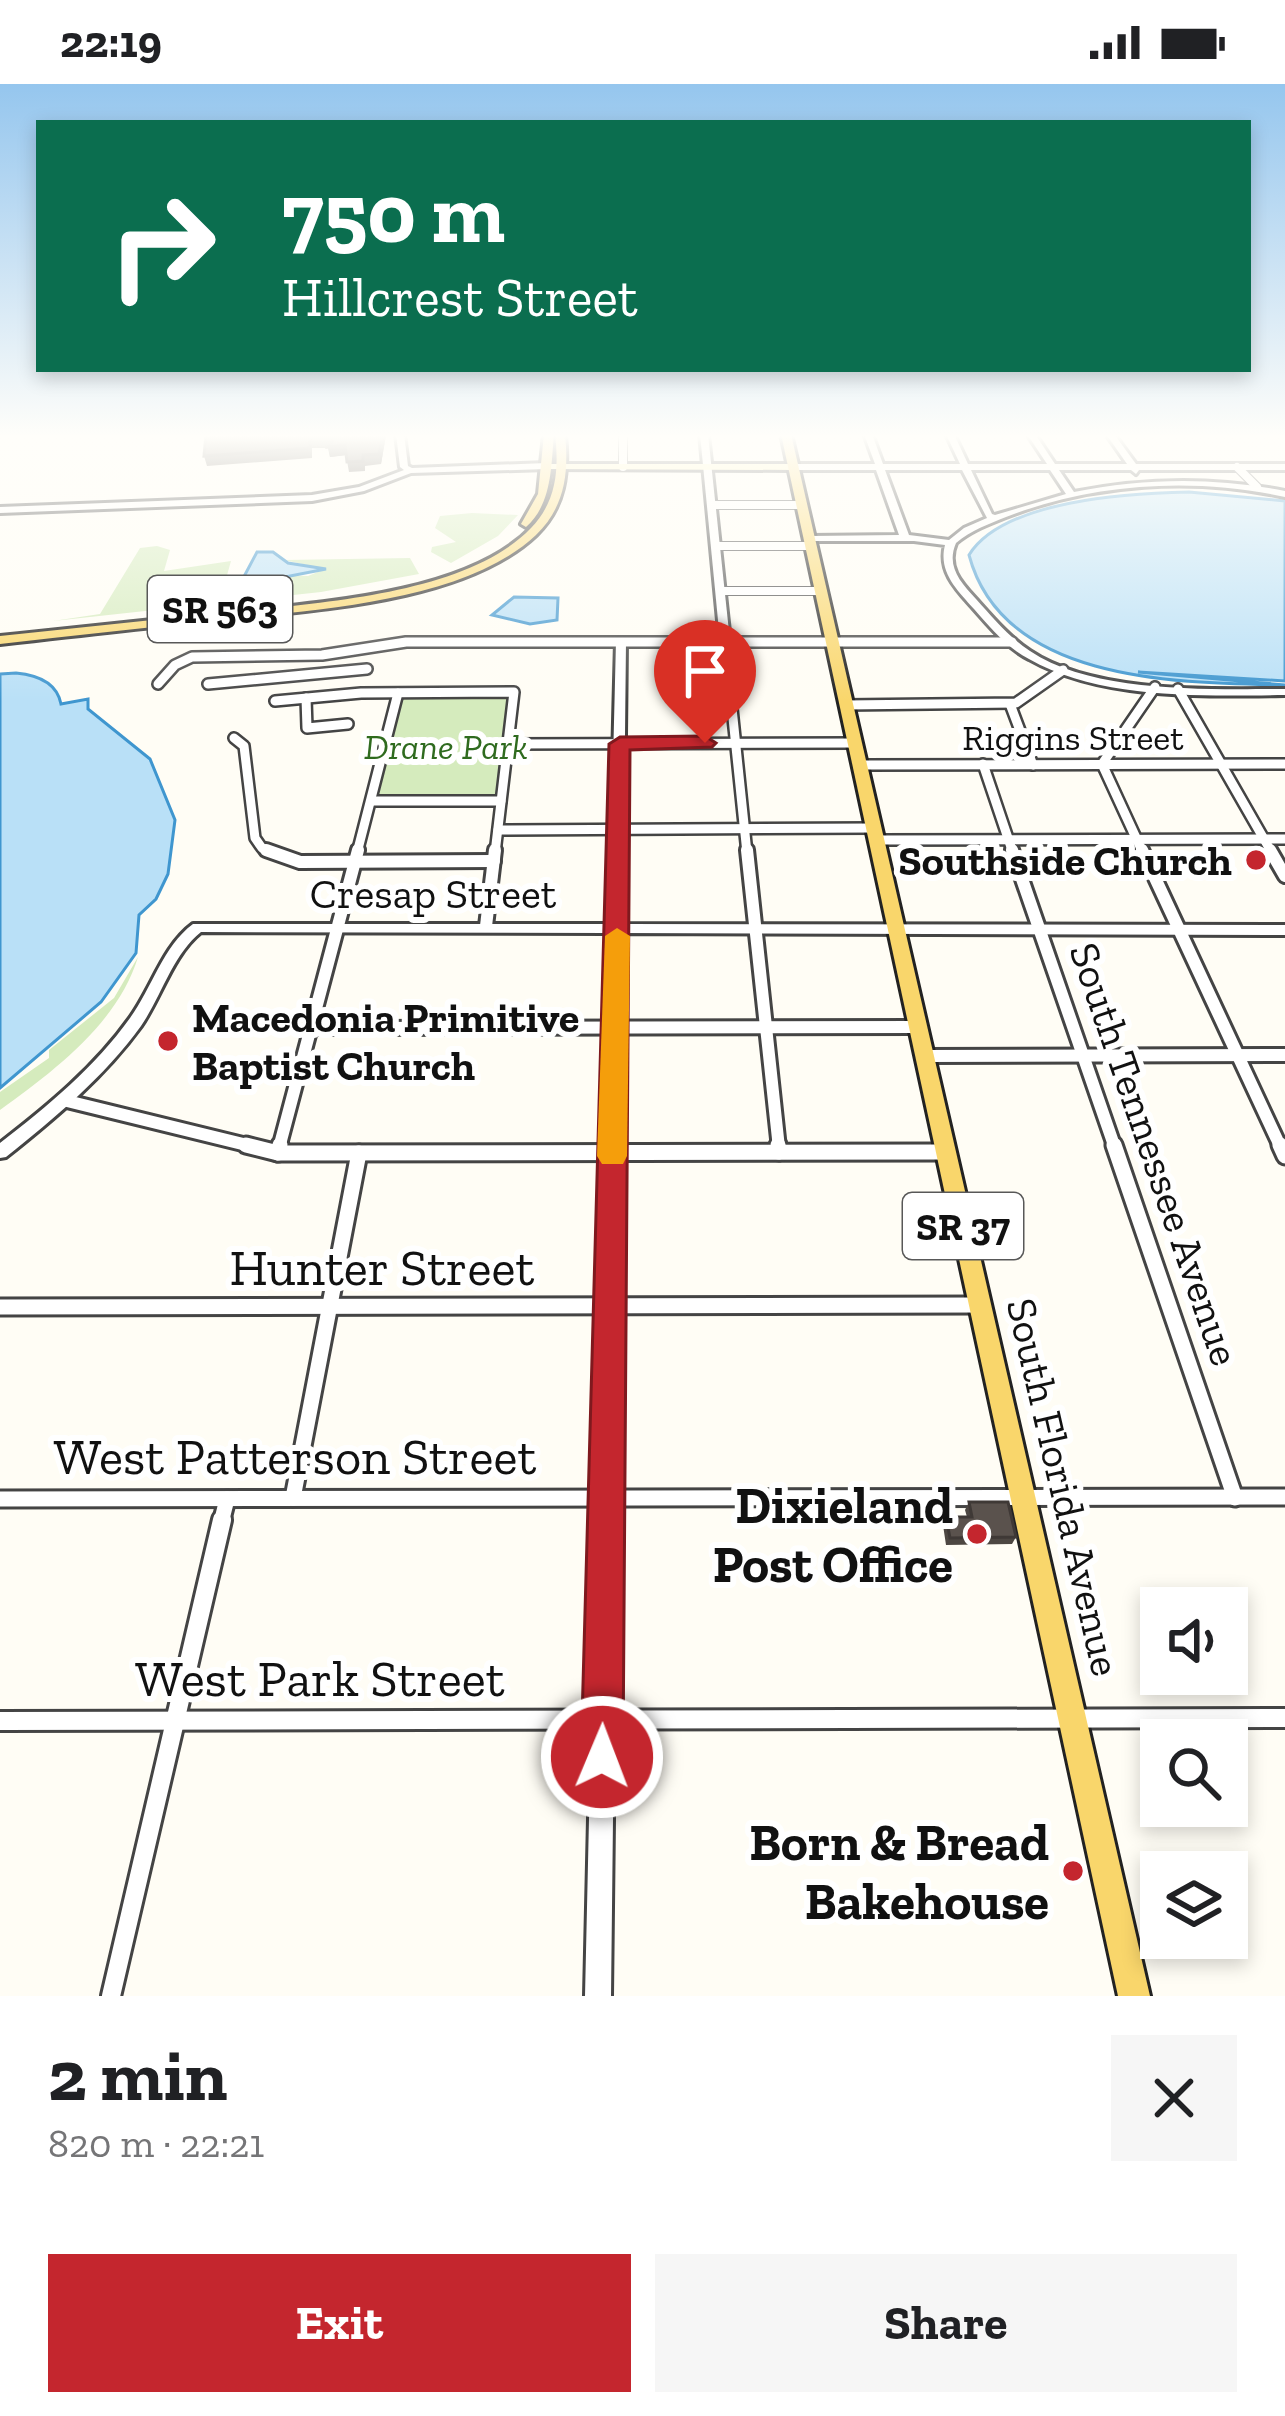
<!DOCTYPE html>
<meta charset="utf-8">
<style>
:root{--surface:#fff;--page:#f6f6f6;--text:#202124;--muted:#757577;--accent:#c4262e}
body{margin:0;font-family:"Zilla Slab",serif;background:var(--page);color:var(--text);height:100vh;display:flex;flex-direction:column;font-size:45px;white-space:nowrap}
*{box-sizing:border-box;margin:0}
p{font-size:39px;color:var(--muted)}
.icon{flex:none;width:66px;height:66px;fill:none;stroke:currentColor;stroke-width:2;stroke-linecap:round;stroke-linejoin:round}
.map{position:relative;height:1912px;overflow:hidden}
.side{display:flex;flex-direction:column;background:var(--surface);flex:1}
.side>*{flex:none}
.hud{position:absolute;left:36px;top:36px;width:1215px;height:252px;border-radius:0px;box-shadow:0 6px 18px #0003;background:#0b6e4f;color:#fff;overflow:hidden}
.controls{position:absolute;left:1140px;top:1503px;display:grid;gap:24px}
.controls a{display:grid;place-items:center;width:108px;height:108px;border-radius:0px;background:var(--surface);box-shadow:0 6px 18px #0003;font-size:60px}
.pin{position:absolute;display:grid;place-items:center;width:102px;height:102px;color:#fff;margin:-123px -51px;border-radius:50% 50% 50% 0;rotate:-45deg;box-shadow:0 0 12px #0007}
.pin .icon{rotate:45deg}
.me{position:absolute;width:132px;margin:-66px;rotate:1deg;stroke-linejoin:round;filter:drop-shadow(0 0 9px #0008)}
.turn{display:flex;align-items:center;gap:42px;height:252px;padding:0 48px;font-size:54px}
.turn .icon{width:156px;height:156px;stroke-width:2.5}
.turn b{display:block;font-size:84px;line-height:102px}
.round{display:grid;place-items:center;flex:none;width:126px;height:126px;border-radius:0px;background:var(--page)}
.headline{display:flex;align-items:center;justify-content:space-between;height:204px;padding:0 48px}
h1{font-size:72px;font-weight:800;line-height:90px}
.cta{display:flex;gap:24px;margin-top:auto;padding:24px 48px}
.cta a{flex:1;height:138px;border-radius:0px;background:var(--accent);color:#fff;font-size:48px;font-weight:800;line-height:138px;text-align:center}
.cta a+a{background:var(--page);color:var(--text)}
.status{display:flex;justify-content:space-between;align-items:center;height:84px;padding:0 60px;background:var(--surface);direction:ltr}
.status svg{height:33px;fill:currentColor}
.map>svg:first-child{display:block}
</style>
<div class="status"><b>22:19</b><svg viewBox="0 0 49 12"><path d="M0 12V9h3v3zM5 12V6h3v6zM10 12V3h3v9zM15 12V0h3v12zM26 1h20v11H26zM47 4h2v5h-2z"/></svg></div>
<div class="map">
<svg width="1285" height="1912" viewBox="0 0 1285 1912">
<rect width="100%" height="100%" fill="#fffdf5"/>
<g fill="#d5ebbd">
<polygon points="472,429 518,431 498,452 451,479 431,468 432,463 456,458 435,444 440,432"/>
<polygon points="157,462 170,466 164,487 231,477 224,502 279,491 308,492 325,485 284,476 410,474 419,490 321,508 53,537 100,530 140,464"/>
<polygon points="508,610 498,714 378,714 402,611"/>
<path d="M138 873C118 939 54 987 0 1026V1008L49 974V966L114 914Z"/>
</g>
<g fill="#b9e0f7" stroke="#3f96cf" stroke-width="3">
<path d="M1189 408 1285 417V597L1138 588 1285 601C1178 599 1003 599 969 471 1003 416 1130 409 1189 408Z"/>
<polygon points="257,468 273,468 288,479 326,485 239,502"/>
<polygon points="514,513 558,514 557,536 530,540 492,531"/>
<path d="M16 589C37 591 57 599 61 620L88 615V625L150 675 175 736 168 790 156 815 139 831 136 869 101 918 0 1004V590Z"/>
</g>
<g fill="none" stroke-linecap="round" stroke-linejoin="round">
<g stroke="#444" stroke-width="10">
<g id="minor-far4">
<polyline points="623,350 623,383"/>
<polyline points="1237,383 1257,403"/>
<polyline points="712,421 802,421"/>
<polyline points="716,462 811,462"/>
<polyline points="720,507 821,507"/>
</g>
</g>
<g stroke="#444" stroke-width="14">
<g id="minor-far3">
<polyline points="725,557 747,769"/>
<polyline points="158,600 175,581 192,573 322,571 406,558 1012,558"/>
<polyline points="208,600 367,585"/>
<polyline points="1178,605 1272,769"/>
<polyline points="306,614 307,644 348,640"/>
<polyline points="275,617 361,609 514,608 495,769"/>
<polyline points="1010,620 1033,681"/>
<polyline points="846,621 1016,619 1063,586"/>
<polyline points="234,654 244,662 255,754 262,764 275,769"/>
<polyline points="508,660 855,659"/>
<polyline points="983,680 1013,769"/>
<polyline points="860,681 1285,680"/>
<polyline points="372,717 501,717"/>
<polyline points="498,746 874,744"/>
<polyline points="877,756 1285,755"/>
<polyline points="357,769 398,609"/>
<polyline points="1143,769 1102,680 1155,603"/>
</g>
</g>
<g stroke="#444" stroke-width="18">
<g id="minor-far2">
<polyline points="266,766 300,778 494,777"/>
<polyline points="747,766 779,1064"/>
<polyline points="1012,766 1115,1064"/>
<polyline points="1142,766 1281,1064"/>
<polyline points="1270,766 1285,792"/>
<polyline points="486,842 495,766"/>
<polyline points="311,944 918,943"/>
<polyline points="925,972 1285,971"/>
<polyline points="63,1016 259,1064"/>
<polyline points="279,1064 358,766"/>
</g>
</g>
<g stroke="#444" stroke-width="21">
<g id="minor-far1">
<polyline points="246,1061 278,1069 946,1068"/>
<polyline points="778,1061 779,1068"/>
<polyline points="1114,1061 1235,1414"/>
<polyline points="1280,1061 1285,1072"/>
<polyline points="278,1069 280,1061"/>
<polyline points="0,1223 980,1221"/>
<polyline points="293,1414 359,1069"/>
<polyline points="0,1415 1285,1413"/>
<polyline points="221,1439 227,1415"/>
</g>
</g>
<g stroke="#444" stroke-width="24">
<g id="minor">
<polyline points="0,1637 1285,1634"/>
<polyline points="111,1912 222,1436"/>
</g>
</g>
<g stroke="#444" stroke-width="6">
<g id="tertiary">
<polygon points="396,350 404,350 408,382 412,384 547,379 551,382 547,385 411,389 364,407 312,417 0,429 0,423 312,411 359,403 404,386 400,383"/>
<polygon points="700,350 708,350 730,557 725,560 720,557"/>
<path d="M864 350H872L883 380H960L946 350H954L968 380H1047L1027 350H1035L1055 380H1127L1106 350H1114L1136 380H1285V386H1139L1136 390 1131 386H1059L1074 408C1144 394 1215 393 1285 407V413C1194 393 1093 399 1006 433 989 440 971 446 956 459 946 482 960 498 976 515 993 534 1009 553 1030 567 1094 610 1210 605 1285 605V611C1204 612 1101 616 1029 575 1007 564 990 543 974 525 957 506 938 488 945 461L914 457H807L805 455 810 452 899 451 876 386H793L789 383 793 380H875ZM885 386H962L987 434 964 444 949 456 909 451ZM971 386H1050L1066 410 995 431 992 430Z"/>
<path d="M621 554 626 557 623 840 1285 841V851L623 849 611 1912H585L609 849 201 848C173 870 161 913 141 942 104 993 55 1034 6 1073L0 1074V1059C48 1022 95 983 130 934 152 904 163 862 193 840H609L616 557Z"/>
</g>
</g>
<g stroke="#333" stroke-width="6">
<polygon id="secondary" points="544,380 793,380 798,383 793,386 547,385 542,382"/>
</g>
<g stroke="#222" stroke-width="6">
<g id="primary">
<path d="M544 350H554C551 383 552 420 526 443L521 440 538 410Z"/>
<path d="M555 350H565C569 389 565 423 536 451 463 520 307 526 211 537 140 544 70 552 0 560V552C70 545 140 537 209 530 301 520 464 514 531 444 557 417 559 385 555 350Z"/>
<polygon points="781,350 791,350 1150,1912 1118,1912"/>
</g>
</g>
<use href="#minor-far4" stroke="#fff" stroke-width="8"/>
<use href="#minor-far3" stroke="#fff" stroke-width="9"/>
<use href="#minor-far2" stroke="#fff" stroke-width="12"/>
<use href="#minor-far1" stroke="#fff" stroke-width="15"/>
<use href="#minor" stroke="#fff" stroke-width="18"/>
<use href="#tertiary" fill="#fff" fill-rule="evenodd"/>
<use href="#secondary" fill="#fff6b0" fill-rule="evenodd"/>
<use href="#primary" fill="#f9d66b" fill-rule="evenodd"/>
</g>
<g fill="#4d4742">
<polygon points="206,350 386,351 381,380 365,382 365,387 349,388 346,371 330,373 328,364 312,364 312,374 207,382 204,372"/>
<polygon points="969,1418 1016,1453 1012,1460 946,1461 943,1441 946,1433 967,1433 965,1426"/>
</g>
<g fill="#3f3936">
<polygon points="383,350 389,350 386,351 381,380 379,370"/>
<polygon points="345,361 347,371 330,373 328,363"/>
</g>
<g fill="#5a524d" stroke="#3f3936" stroke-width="3">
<polygon points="206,350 383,350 379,370 363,371 363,377 347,378 345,361 328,363 335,353 310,354 310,364 204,372"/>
<polygon points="969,1418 1008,1418 1016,1453 950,1454 946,1433 972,1433"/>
</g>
<linearGradient id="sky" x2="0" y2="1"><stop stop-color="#95c6ee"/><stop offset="0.57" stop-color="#fffefa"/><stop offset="1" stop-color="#fffefa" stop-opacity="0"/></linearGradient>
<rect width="1285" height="618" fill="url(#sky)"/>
<polygon fill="#c4262e" stroke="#7f191e" stroke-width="3" points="705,652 716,659 712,663 630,666 623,1673 617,1688 602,1694 587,1688 581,1673 609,660 620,653"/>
<polygon fill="#f59e0b" points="617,844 630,852 627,1072 623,1080 602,1080 597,1072 605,852"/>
<g fill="#c4262e" stroke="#fff" stroke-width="4.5">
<circle cx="1256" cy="776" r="12"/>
<circle cx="168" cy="957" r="12"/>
<circle cx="977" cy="1450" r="12"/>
<circle cx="1073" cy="1787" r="12"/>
</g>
<g text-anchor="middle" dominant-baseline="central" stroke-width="12" stroke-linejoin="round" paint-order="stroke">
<g font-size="36" fill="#111" stroke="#fff">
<text x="1073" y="653">Riggins Street</text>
</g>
<g font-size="36" font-style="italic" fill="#2f6b1f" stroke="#fff">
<text x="446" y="662">Drane Park</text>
</g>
<g fill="#fff" stroke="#585858" stroke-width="3">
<rect x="148" y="492" width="144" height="66" rx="9"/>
<rect x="903" y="1109" width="120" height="66" rx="9"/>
</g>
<g font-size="39" font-weight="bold" fill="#111">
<text x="220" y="525">SR 563</text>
<text x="963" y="1142">SR 37</text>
</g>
<g font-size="42" font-weight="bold" fill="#111" stroke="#fff" text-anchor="end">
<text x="1232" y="776">Southside Church</text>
<text x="192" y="933" text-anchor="start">Macedonia Primitive<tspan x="192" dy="48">Baptist Church</tspan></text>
</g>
<g font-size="42" fill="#111" stroke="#fff">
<text x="433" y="809">Cresap Street</text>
<text transform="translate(1155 1070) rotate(71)">South Tennessee Avenue</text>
<text transform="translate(1064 1403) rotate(77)">South Florida Avenue</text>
</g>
<g font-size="51" fill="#111" stroke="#fff">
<text x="382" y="1183">Hunter Street</text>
<text x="295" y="1372">West Patterson Street</text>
<text x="320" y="1594">West Park Street</text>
</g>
<g font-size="51" font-weight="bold" fill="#111" stroke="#fff" text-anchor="end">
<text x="953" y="1421">Dixieland<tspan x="953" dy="59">Post Office</tspan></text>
<text x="1049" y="1758">Born &amp; Bread<tspan x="1049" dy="59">Bakehouse</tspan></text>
</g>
</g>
</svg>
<div class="controls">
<a><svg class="icon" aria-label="sound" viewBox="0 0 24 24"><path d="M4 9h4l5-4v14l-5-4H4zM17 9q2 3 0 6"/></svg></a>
<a><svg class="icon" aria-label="search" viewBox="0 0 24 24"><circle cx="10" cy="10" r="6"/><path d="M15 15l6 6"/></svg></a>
<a><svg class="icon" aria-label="layers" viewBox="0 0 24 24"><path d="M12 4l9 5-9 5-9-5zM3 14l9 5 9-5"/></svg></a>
</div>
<div class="pin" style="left:705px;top:659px;background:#d93025"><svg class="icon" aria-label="arrive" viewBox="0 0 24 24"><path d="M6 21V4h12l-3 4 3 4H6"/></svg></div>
<svg class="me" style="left:602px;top:1673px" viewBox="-20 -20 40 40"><circle r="17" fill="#c4262e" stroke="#fff" stroke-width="3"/><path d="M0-11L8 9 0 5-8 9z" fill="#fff"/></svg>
<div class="hud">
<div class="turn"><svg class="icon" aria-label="right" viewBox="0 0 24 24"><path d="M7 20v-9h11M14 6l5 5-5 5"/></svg><div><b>750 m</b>Hillcrest Street</div></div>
</div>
</div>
<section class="side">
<div class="headline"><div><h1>2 min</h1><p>820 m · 22:21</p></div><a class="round"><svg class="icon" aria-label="close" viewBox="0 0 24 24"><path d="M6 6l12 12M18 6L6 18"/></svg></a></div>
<div class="cta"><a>Exit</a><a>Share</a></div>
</section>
